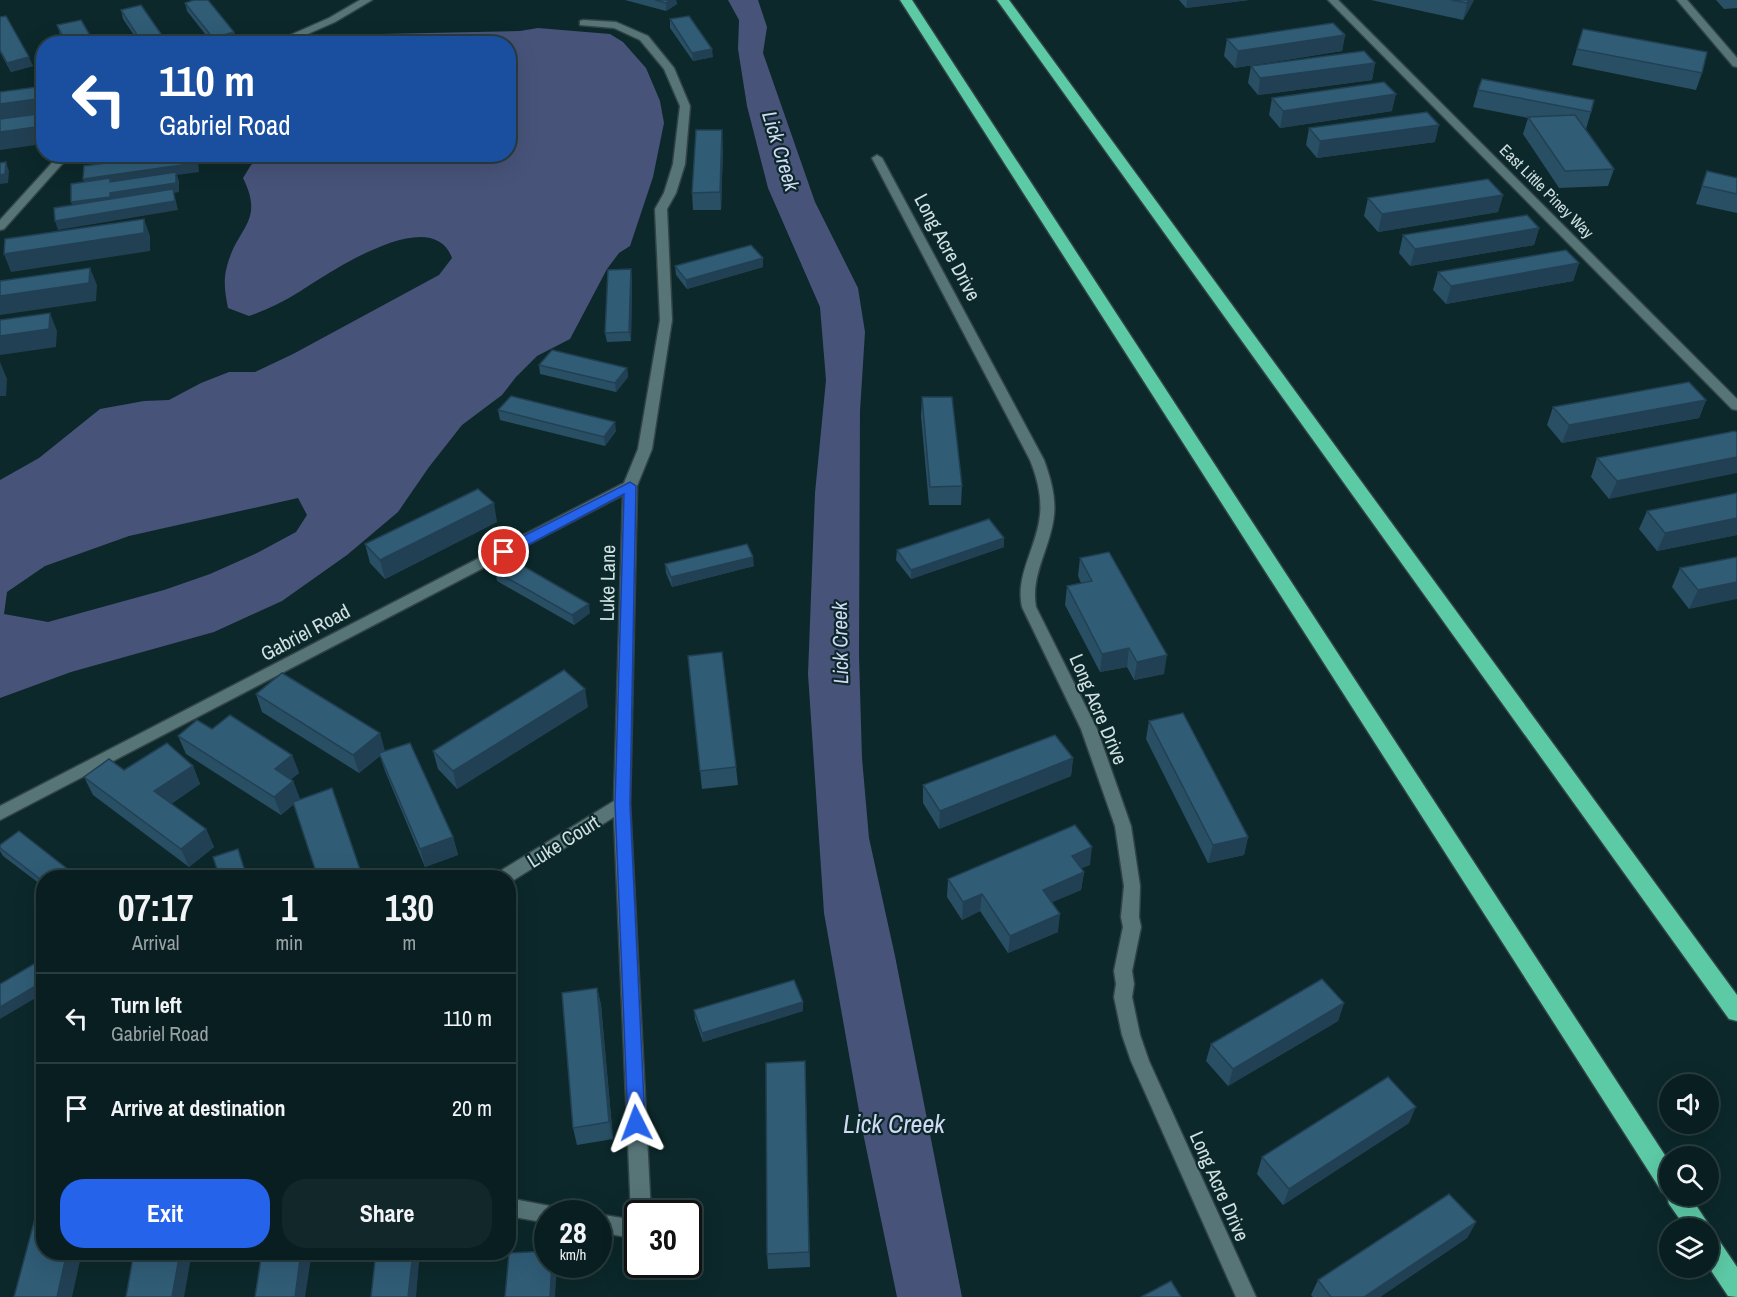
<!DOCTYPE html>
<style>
:root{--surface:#091e20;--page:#122729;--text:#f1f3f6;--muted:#99a2a5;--line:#293c3e;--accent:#2563eb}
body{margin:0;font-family:"Archivo Narrow",sans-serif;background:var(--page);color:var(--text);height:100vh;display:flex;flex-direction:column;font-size:22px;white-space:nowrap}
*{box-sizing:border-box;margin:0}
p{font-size:20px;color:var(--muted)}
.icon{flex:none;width:33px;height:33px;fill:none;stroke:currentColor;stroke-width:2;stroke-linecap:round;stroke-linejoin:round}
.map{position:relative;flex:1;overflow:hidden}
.drawer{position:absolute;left:36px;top:870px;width:480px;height:390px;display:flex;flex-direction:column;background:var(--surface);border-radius:24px;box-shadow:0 6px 24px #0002,0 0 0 2px var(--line)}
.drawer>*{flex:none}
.banner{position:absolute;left:36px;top:36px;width:480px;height:126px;border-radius:24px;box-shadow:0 6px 24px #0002,0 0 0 2px var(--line);background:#1a4fa0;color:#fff;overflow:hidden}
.controls{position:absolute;left:1659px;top:1074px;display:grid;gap:12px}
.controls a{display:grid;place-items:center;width:60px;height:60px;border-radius:50%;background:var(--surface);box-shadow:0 6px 24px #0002,0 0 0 2px var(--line);font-size:30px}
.speed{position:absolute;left:534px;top:1200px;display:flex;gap:12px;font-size:30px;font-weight:700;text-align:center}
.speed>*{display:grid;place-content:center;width:78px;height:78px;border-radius:50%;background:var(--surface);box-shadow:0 6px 24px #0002,0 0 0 2px var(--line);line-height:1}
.speed small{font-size:15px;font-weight:400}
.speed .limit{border:3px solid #111;border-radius:9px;background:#fff;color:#111}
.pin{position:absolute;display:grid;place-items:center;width:51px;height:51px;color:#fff;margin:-26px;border:3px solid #fff;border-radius:50%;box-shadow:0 2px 6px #0007}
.me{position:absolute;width:66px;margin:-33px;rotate:357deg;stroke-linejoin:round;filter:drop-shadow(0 0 4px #0008)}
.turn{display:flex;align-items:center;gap:21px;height:126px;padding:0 24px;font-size:27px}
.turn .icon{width:78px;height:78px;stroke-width:2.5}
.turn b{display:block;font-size:42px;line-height:51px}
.eta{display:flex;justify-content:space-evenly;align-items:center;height:102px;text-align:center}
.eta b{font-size:36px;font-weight:800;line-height:42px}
.cta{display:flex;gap:12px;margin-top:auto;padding:12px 24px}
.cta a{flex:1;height:69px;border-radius:24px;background:var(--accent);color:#fff;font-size:24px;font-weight:800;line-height:69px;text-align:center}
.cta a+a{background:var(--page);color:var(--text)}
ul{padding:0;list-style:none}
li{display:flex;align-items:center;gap:18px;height:90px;padding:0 24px;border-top:2px solid var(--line)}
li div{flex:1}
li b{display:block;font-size:22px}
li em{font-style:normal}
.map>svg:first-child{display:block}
</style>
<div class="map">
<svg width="1737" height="1297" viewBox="0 0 1737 1297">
<rect width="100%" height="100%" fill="#0c282a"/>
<g fill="#475379" fill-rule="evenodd">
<polygon points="728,0 758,0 767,27 763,53 815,202 858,288 865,332 860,411 859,656 862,758 869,838 895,956 962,1297 897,1297 862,1128 824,913 808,674 815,493 826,380 820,307 768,188 747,106 738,49 739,20"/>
<path d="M538 28 610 34 623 42 646 68 660 101 664 123 653 177 630 246 619 253 607 269 570 339 537 356 516 377 502 395 462 425 429 467 398 512 347 555 282 601 214 632 71 672 0 698V480L39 458 100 409 144 401 169 400 201 383 229 372H255L293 354 439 275 452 258C432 202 329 273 299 292 283 302 267 310 249 316L228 308C225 293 223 280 227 266 237 227 265 222 243 178L251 165 267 154H508V44L363 43 380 34 520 31ZM298 498 307 515 296 532 257 553 210 574 164 590 48 622 4 614 7 592 45 566 129 536Z"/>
</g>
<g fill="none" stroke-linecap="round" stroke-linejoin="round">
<g stroke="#324345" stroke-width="3">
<g id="street">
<polygon points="360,0 372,0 335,22 285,44 270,44 329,18"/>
<polygon points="1328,0 1338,0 1737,399 1737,410 1732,409"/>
<polygon points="1677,0 1687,0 1737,58 1737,67 1733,66"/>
<polygon points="583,20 616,22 648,36 674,68 690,106 685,164 676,193 667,209 672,320 652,449 637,486 630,804 651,1214 638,1214 638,1239 598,1232 598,1214 634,1220 631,1214 614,817 509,883 508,878 495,878 497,873 614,801 623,495 0,820 0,806 624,483 638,449 660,320 655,209 664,193 673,164 680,106 664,69 640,40 614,28 580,25 580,21"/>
<polygon points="60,154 71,154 4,229 0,230 0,220"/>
<path d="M877 155 882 158 1044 460C1050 477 1056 496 1054 515 1051 547 1030 575 1036 607L1097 729 1131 826 1140 886 1139 917 1141 927 1132 971 1134 984 1132 997 1140 1035 1149 1061 1256 1297H1236L1131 1061 1122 1035 1114 997 1116 984 1114 971 1123 927 1121 917 1124 886 1115 826 1081 729 1022 607C1015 575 1037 547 1040 515 1042 497 1037 477 1030 460L872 158Z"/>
<polygon points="508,1198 555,1207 558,1214 548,1214 548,1223 508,1216"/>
</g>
</g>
<g stroke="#324345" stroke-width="3">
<g id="highway">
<polygon points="900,0 912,0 1670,1163 1670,1196 1690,1196 1711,1228 1709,1233 1716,1236 1737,1267 1737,1297 1728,1296 1708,1266 1708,1228 1686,1228 1669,1204 1666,1193 1662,1192"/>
<polygon points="997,0 1009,0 1737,995 1737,1021 1729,1019"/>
</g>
</g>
<use href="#street" fill="#577577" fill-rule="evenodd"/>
<use href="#highway" fill="#5dcaa6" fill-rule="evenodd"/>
</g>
<g fill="#294f65">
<polygon points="625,0 676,0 677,4 666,11"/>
<polygon points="1179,0 1249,0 1186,8"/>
<polygon points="1371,0 1474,0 1463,20"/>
<polygon points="1716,0 1737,0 1737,8 1724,9"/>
<polygon points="185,3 234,32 237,41 227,44 213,44 187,11"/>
<polygon points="121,10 168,44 140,44 123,19"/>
<polygon points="0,17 33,66 11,72 0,52"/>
<polygon points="670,19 713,57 693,61 670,28"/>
<polygon points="57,25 95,44 65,44 60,34"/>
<polygon points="1583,29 1702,73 1696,90 1572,65"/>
<polygon points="1345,35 1342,51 1235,68 1224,56 1227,39"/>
<polygon points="1375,63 1372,80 1258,95 1248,83 1251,66"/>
<polygon points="1478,90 1591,112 1586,129 1614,169 1608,186 1559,188 1523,134 1528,118 1473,107"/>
<polygon points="1272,98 1392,111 1280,128 1269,115"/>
<polygon points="1309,128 1435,142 1317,158 1306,145"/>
<polygon points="723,147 721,210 693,210 692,193"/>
<polygon points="1707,171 1737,178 1737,213 1696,204"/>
<polygon points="1503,195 1498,212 1378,232 1364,216 1368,198"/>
<polygon points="1539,228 1534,245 1410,266 1399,253 1403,235"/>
<polygon points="763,258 763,267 687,289 676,275 675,266"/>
<polygon points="1579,263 1573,281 1446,304 1433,290 1438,272"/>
<polygon points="632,278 631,341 607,342 605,333"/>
<polygon points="539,365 627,368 628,377 616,392 540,374"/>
<polygon points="922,397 962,486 961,505 929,505 921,416"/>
<polygon points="1706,400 1699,418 1562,443 1547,425 1553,407"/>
<polygon points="498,410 616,431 605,446 500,420"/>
<polygon points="1735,431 1609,499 1591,477 1597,458"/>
<polygon points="1737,493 1737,535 1657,551 1639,529 1647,511"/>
<polygon points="497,522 385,579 370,563 365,544"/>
<polygon points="1004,547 911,579 896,560 897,550"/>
<polygon points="1737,557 1689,609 1672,587 1680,568"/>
<polygon points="1080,558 1164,674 1134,680 1127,667 1100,672 1065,605 1067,586 1081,583 1078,576"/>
<polygon points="665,564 754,566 672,587 666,573"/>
<polygon points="495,571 590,613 574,625 497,581"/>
<polygon points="688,656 736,767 738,785 702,789"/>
<polygon points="256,694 385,751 453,837 458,855 425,867 385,771 380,756 359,773 262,712"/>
<polygon points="588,707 457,789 438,769 433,751"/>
<polygon points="1149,721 1248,837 1244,855 1208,863 1146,739"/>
<polygon points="212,729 292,755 299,773 291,779 293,781 300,799 281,815 186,754 178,736"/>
<polygon points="1073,758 1071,776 939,829 923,803 923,785"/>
<polygon points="193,766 200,784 171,804 206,829 214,847 189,867 93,795 84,777 124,770"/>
<polygon points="0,845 44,878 44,887 3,856 0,851"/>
<polygon points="1090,865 1081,868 1084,872 1081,890 1052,902 1058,932 1008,953 980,911 962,920 947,897 948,879"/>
<polygon points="597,988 601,1005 613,1139 577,1145 573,1128"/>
<polygon points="1344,1003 1338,1021 1228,1086 1206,1061 1211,1044"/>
<polygon points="694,1010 803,1011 703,1042 695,1019"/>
<polygon points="805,1061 810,1267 768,1269 767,1254"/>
<polygon points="1409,1123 1283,1205 1257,1174 1262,1157"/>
<polygon points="1476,1222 1467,1238 1380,1297 1313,1297 1311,1295 1318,1280"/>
</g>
<g fill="#224053">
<polygon points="670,0 676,0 677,4 666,11 666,3"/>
<polygon points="1187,0 1249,0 1186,8"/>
<polygon points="1469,0 1474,0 1463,20 1467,3"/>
<polygon points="234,32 237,41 227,44 214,44 213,38"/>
<polygon points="1345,35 1342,51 1235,68 1238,51"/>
<polygon points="712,49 713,57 693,61 692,53"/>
<polygon points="29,57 33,66 11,72 7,63"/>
<polygon points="1375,63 1372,80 1258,95 1260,78"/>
<polygon points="1396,94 1392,111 1280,128 1283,111"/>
<polygon points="44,98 44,116 38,117 44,130 43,144 0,150 0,104"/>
<polygon points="1439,125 1435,142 1317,158 1320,141"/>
<polygon points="722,130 723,147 721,210 720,192"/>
<polygon points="197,154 198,160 199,172 177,175 179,181 179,192 174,193 178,210 58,230 55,221 75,211 71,202 110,193 86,188 83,179"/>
<polygon points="6,162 9,171 8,183 0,184 0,175"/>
<polygon points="1503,195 1498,212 1378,232 1382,214"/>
<polygon points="144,219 150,236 150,251 11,272 4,254"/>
<polygon points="1539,228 1534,245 1410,266 1415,249"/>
<polygon points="763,258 763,267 687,289 686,280"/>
<polygon points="1579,263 1573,281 1446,304 1451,286"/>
<polygon points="90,268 97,285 96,301 0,315 0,296"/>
<polygon points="631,269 632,278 631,341 629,332"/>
<polygon points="50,313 57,331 56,347 0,355 0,336"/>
<polygon points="0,362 7,379 6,396 0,396"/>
<polygon points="627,368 628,377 616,392 615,383"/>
<polygon points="1706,400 1699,418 1562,443 1569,425"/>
<polygon points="615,422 616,431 605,446 604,437"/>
<polygon points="1737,457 1737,473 1609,499 1617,481"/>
<polygon points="494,503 497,522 385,579 380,560"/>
<polygon points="1737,518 1737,535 1657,551 1665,533"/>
<polygon points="1004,538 1004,547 911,579 911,570"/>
<polygon points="753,557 754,566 672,587 671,577"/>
<polygon points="1737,582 1737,599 1689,609 1698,590"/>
<polygon points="589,604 590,613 574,625 572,615"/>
<polygon points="1129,648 1127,667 1100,672 1102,654"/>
<polygon points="1167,655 1164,674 1134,680 1137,662"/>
<polygon points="585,689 588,707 457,789 453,771"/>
<polygon points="380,733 385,751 359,773 353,755"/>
<polygon points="292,755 299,773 282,787 275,769"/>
<polygon points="1073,758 1071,776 939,829 940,811"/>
<polygon points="193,766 200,784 163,809 154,791"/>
<polygon points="293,781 300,799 281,815 274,797"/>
<polygon points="206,829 214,847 189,867 181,849"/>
<polygon points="453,837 458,855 425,867 420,849"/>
<polygon points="1248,837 1244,855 1208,863 1213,845"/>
<polygon points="1092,847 1090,865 1069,873 1072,856"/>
<polygon points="1084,872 1081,890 1041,907 1043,890"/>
<polygon points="982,894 980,911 962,920 963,902"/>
<polygon points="1060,914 1058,932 1008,953 1010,936"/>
<polygon points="44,981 44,993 0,1019 0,1007"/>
<polygon points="597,988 601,1005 613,1139 609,1122"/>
<polygon points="803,1002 803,1011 703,1042 702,1033"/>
<polygon points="1344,1003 1338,1021 1228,1086 1233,1069"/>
<polygon points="1416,1107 1409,1123 1283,1205 1289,1189"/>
<polygon points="1476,1222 1467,1238 1380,1297 1364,1297"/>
<polygon points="67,1252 82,1252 72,1297 57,1297"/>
<polygon points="180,1252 192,1252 184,1297 172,1297"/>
<polygon points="301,1252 312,1252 305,1297 295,1297"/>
<polygon points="413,1252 420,1252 416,1297 408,1297"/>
<polygon points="552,1264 557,1264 557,1266 555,1297 550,1297"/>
</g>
<g fill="#305c76" stroke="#224053" stroke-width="1.5">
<polygon points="194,0 208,0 234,32 213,38 185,3"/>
<polygon points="655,0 670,0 666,3"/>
<polygon points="1451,0 1469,0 1467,3"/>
<polygon points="141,5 168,44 143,44 121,10"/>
<polygon points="6,16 29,57 7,63 0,50 0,17"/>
<polygon points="689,16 712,49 692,53 670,19"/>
<polygon points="81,20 95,44 67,44 57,25"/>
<polygon points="1333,23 1345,35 1238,51 1227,39"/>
<polygon points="1583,29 1707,52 1702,73 1577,49"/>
<polygon points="1364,51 1375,63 1260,78 1251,66"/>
<polygon points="1482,79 1594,100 1591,112 1478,90"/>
<polygon points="1384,82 1396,94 1283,111 1272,98"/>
<polygon points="44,86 44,98 0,104 0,92"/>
<polygon points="1427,112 1439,125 1320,141 1309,128"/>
<polygon points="38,114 36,127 0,132 0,119"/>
<polygon points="1575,115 1614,169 1565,171 1528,117"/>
<polygon points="696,130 722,130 720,192 692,193"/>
<polygon points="174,154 196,154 196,163 83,179 84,166"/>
<polygon points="6,162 5,174 0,175 0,163"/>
<polygon points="1707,171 1737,178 1737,194 1702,186"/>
<polygon points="176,172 176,183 110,193 110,197 71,202 71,184 110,178 110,182"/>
<polygon points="1488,179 1503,195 1382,214 1368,198"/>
<polygon points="173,189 175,201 55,221 54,208"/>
<polygon points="1527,215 1539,228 1415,249 1403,235"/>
<polygon points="144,219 144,233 4,254 5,239"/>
<polygon points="751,245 763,258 686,280 675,266"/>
<polygon points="1566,250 1579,263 1451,286 1438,272"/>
<polygon points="90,268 89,283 0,296 0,281"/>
<polygon points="631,269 629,332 605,333 608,270"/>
<polygon points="50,313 49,329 0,336 0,320"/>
<polygon points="552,350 627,368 615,383 539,365"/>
<polygon points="1689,382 1706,400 1569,425 1553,407"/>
<polygon points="511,396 615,422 604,437 498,410"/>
<polygon points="922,397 952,397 962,486 930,487"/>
<polygon points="1735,431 1737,433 1737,457 1617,481 1597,458"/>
<polygon points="478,489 494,503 380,560 365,544"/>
<polygon points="1737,493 1737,518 1665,533 1647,511"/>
<polygon points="989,519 1004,538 911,570 897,550"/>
<polygon points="747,544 753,557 671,577 665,564"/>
<polygon points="1109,552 1167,655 1137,662 1129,648 1102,654 1067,586 1092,581 1080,558"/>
<polygon points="1737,557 1737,582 1698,590 1680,568"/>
<polygon points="511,559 589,604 572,615 495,571"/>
<polygon points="722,652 736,767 700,771 688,656"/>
<polygon points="564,670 585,689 453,771 433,751"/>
<polygon points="282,673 380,733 353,755 256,694"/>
<polygon points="1183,713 1248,837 1213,845 1149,721"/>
<polygon points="230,715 292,755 275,769 293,781 274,797 178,736 197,720 212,729"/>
<polygon points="1055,735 1073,758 940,811 923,785"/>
<polygon points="167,743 193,766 154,791 206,829 181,849 84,777 109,759 124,770"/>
<polygon points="410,743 453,837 420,849 379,753"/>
<polygon points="332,788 363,878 318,878 293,802"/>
<polygon points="1075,825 1092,847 1072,856 1084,872 1043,890 1060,914 1010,936 982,894 963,902 948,879"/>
<polygon points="19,831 79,878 44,878 44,882 0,848 0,845"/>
<polygon points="238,849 247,878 220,878 213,857"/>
<polygon points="44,958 44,981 0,1007 0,984"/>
<polygon points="1322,979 1344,1003 1233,1069 1211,1044"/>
<polygon points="794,980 803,1002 702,1033 694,1010"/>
<polygon points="597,988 609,1122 573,1128 562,993"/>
<polygon points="805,1061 809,1252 767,1254 766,1063"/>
<polygon points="1388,1077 1416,1107 1289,1189 1262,1157"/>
<polygon points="44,1185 44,1252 67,1252 57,1297 14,1297"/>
<polygon points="1449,1194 1476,1222 1364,1297 1331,1297 1318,1280"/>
<polygon points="548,1251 548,1264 552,1264 550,1297 505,1297 509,1253"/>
<polygon points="134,1252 180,1252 172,1297 126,1297"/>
<polygon points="262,1252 301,1252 295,1297 255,1297"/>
<polygon points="376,1252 413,1252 408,1297 371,1297"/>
<polygon points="1171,1281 1181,1297 1141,1297"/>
</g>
<polygon fill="#2563eb" stroke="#184099" stroke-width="1.5" points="630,482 636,486 630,804 645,1123 643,1128 636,1130 630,1128 628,1123 615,804 624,494 509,555 504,556 498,552 500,548"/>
<g text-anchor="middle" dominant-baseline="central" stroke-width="4.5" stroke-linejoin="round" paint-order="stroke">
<g font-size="16" fill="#d1e1e2" stroke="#0c282a">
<text transform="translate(1547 191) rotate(45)">East Little Piney Way</text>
</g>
<g font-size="20" fill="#d1e1e2" stroke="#0c282a">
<text transform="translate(948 247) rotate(62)">Long Acre Drive</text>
<text transform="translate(607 583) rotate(-89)">Luke Lane</text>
<text transform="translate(305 632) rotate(-28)">Gabriel Road</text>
<text transform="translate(1099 709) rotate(67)">Long Acre Drive</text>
<text transform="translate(563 841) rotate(-32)">Luke Court</text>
<text transform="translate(1220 1186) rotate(66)">Long Acre Drive</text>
</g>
<g font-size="21" font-style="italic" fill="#d1daf5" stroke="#0c282a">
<text transform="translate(781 151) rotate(73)">Lick Creek</text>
<text transform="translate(840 643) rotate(-91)">Lick Creek</text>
</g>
<g font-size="26" font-style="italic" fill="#d1daf5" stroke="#0c282a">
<text x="894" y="1123">Lick Creek</text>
</g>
</g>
</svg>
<div class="controls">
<a><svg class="icon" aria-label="sound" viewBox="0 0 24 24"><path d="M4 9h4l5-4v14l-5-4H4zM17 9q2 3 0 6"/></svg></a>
<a><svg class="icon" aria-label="search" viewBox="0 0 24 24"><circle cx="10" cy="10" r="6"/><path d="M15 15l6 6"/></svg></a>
<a><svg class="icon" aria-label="layers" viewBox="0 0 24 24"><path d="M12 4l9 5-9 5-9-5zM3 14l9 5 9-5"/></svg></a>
</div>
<div class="speed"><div>28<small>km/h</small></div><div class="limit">30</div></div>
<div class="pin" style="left:504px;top:552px;background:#d93025"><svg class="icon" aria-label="arrive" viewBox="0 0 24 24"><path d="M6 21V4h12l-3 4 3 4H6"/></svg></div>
<svg class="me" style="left:636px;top:1123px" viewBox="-20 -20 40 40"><path d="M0-17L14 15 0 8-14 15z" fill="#2563eb" stroke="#fff" stroke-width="4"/></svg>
<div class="banner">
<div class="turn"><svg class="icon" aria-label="left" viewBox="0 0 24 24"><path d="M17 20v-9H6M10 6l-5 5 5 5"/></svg><div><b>110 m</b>Gabriel Road</div></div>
</div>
<section class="drawer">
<div class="eta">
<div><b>07:17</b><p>Arrival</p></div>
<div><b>1</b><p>min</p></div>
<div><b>130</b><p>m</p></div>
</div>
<ul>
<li><svg class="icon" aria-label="left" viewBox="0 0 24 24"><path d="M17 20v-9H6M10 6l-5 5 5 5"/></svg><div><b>Turn left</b><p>Gabriel Road</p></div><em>110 m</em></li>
<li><svg class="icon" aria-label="arrive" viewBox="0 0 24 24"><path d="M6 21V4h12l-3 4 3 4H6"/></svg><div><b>Arrive at destination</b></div><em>20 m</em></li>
</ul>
<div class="cta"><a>Exit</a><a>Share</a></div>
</section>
</div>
